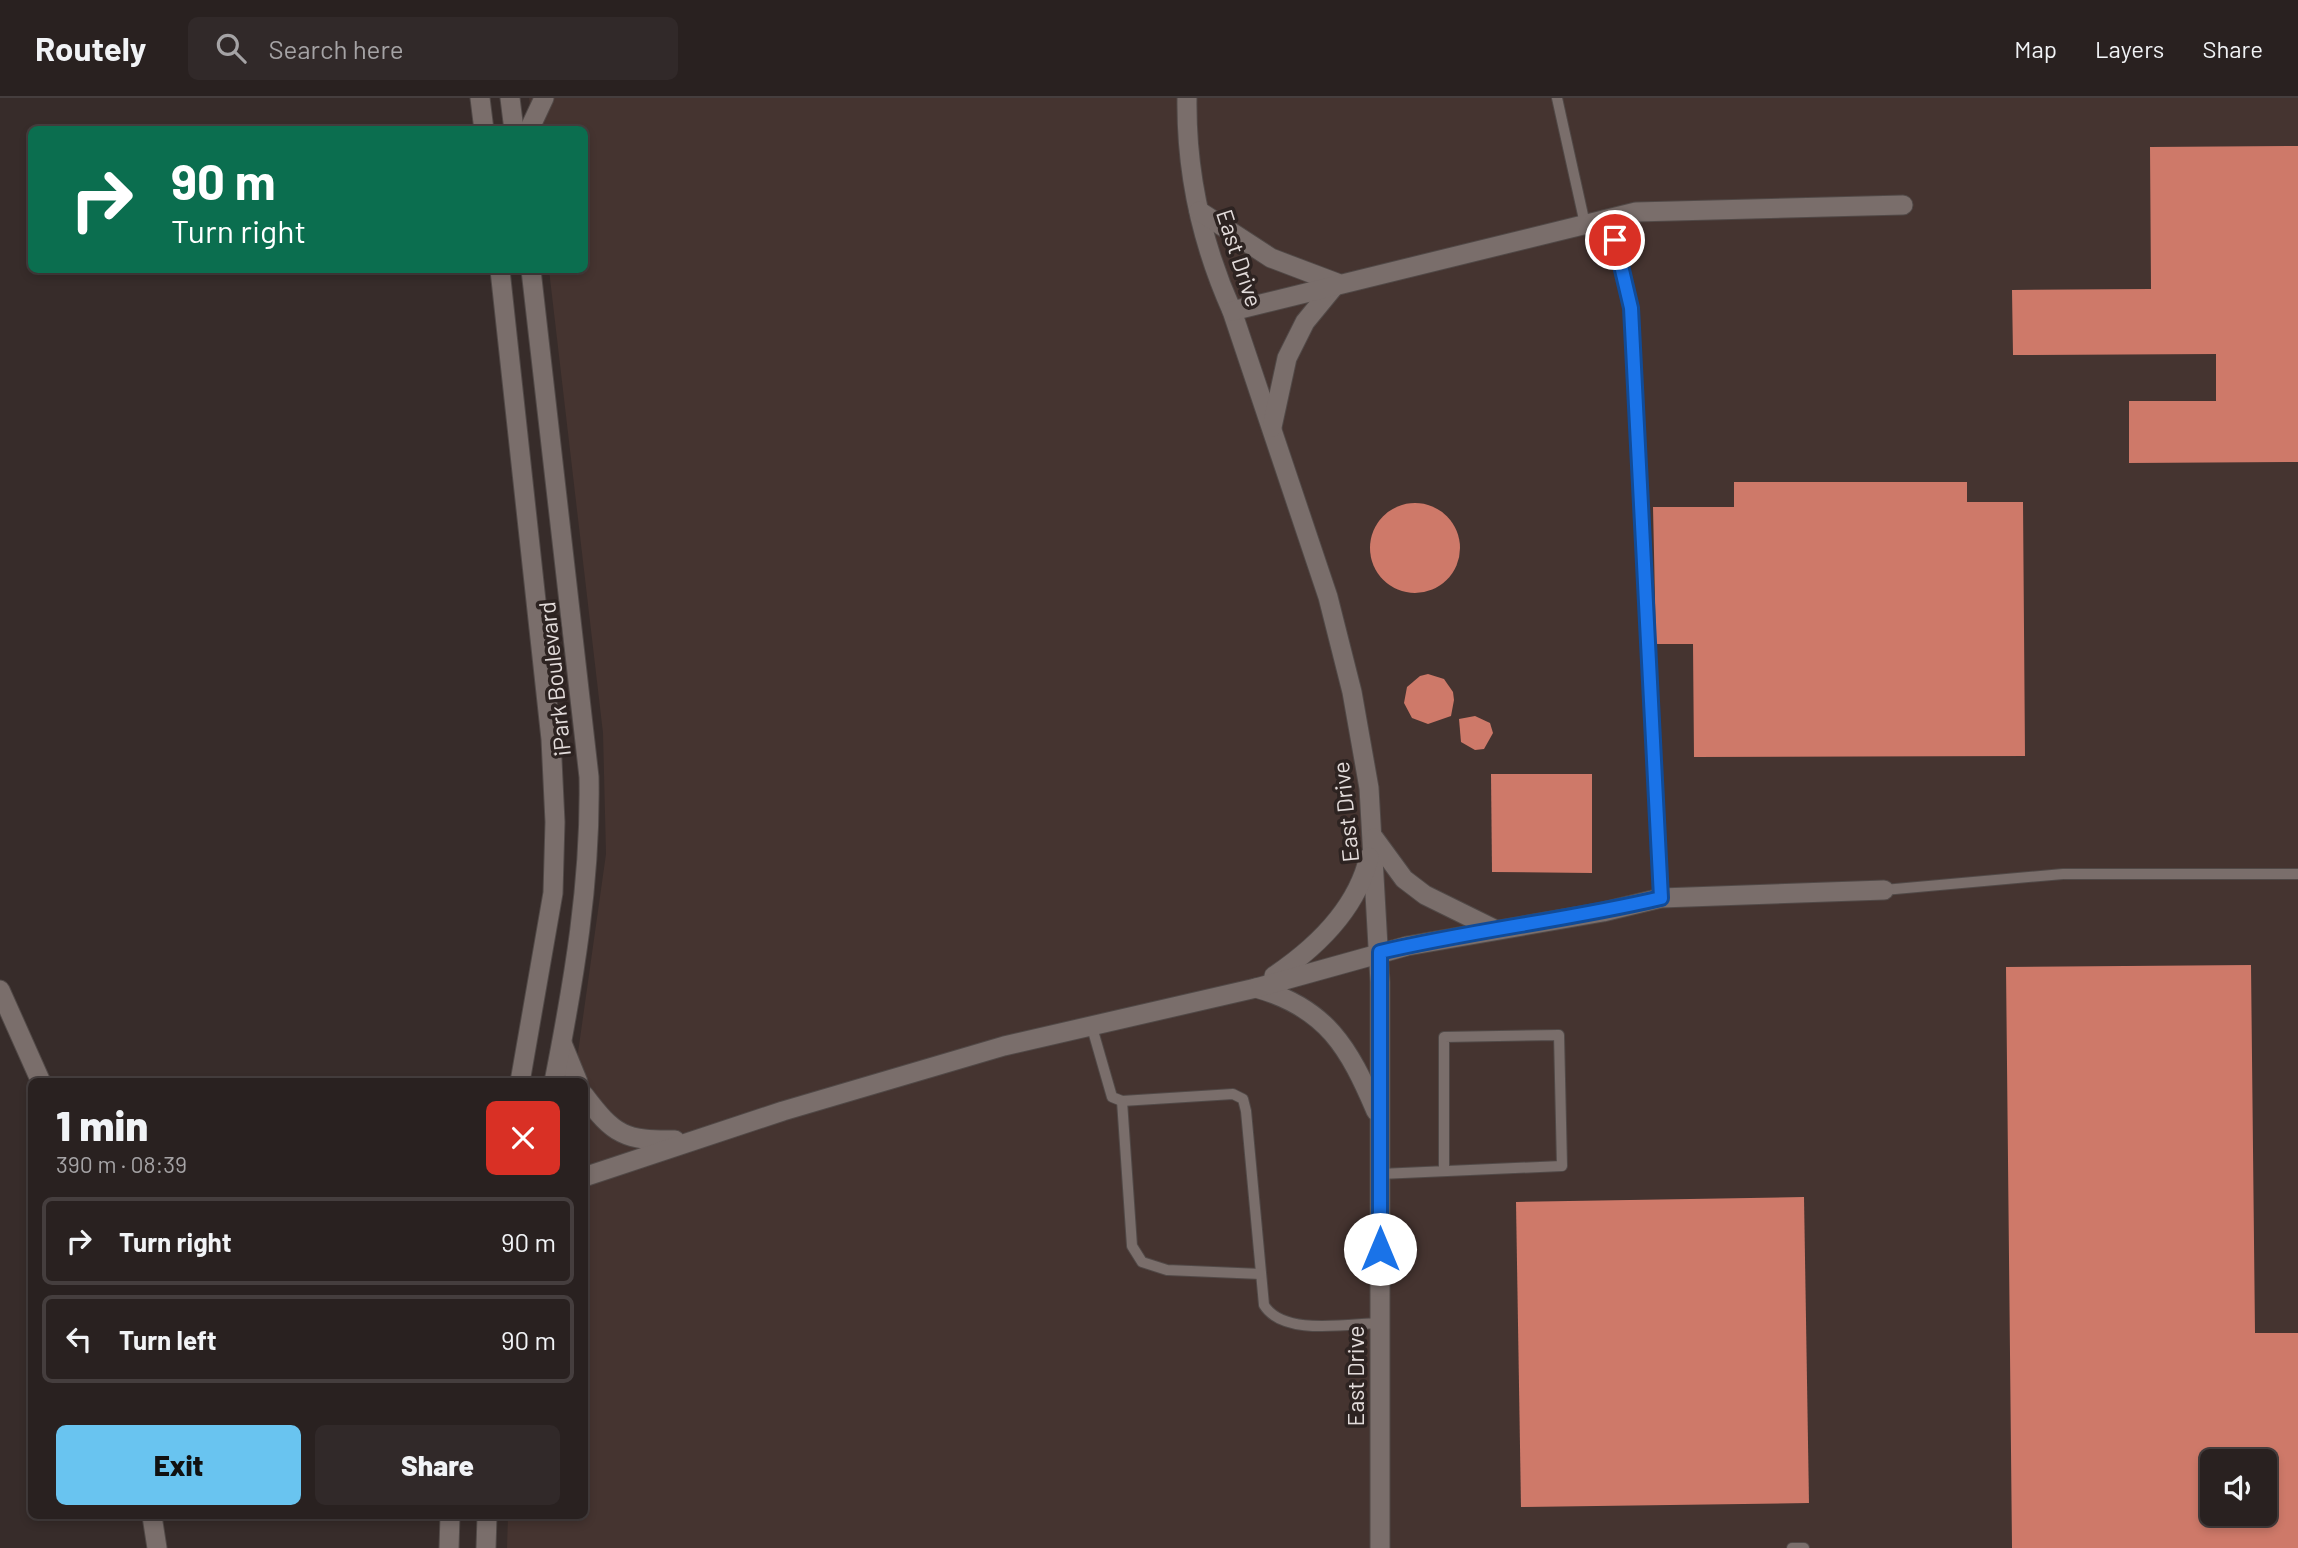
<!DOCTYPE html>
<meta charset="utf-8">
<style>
:root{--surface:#292120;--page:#312929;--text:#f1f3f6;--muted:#a5a3a5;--line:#453e3e;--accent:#69c4f0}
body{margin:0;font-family:Barlow,sans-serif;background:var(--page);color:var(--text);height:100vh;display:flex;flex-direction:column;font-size:26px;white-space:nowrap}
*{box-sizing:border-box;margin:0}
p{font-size:23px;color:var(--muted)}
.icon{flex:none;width:38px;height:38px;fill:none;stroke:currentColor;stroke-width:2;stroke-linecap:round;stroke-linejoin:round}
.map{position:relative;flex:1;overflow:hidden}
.side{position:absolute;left:28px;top:980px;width:560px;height:441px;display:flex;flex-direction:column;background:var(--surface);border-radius:10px;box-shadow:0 4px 10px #0003,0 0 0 2px var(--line)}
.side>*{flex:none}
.banner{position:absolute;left:28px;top:28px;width:560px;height:147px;border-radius:10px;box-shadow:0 4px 10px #0003,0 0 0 2px var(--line);background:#0b6e4f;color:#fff;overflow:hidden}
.controls{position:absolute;left:2200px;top:1351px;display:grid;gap:14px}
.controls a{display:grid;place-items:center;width:77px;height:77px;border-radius:10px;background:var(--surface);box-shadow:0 4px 10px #0003,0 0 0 2px var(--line);font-size:35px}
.pin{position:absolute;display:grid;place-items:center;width:60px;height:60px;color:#fff;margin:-30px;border:4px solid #fff;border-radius:50%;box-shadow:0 2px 7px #0007}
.me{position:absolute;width:77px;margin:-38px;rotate:0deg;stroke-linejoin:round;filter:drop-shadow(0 0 5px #0008)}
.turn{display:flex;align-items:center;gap:24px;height:147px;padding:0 28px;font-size:32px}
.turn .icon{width:91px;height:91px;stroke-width:2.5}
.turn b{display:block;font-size:49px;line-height:60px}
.round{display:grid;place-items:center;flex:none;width:74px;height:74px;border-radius:10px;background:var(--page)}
.headline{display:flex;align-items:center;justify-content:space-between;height:119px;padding:0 28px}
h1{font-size:42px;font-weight:800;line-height:52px}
.button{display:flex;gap:14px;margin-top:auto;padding:14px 28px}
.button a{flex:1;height:80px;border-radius:10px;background:var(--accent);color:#111;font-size:28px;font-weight:800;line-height:80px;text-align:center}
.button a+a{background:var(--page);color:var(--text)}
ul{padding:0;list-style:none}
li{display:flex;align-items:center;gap:21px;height:88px;margin:0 14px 10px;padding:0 14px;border:4px solid var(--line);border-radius:10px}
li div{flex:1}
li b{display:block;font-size:26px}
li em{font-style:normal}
header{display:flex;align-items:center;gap:42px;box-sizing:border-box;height:98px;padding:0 35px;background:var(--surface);border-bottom:2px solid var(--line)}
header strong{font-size:33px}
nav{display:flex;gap:38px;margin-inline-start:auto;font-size:24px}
.search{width:490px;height:63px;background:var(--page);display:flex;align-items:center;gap:18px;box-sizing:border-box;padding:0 24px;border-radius:10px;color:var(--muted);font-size:26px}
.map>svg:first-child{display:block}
</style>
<header>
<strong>Routely</strong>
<div class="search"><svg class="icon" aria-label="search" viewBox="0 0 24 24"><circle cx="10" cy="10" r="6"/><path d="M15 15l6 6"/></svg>Search here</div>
<nav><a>Map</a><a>Layers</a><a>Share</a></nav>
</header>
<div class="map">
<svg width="2298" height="1450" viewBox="0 0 2298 1450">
<rect width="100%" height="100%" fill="#372c2a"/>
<path fill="#453430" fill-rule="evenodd" d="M529 0H2298V1450H507L508 1418H584V984L574 983 606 756 603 635 549 172H584V32L533 31ZM2212 1363H2264V1416H2212Z"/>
<g fill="#ce7969" fill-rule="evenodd">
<polygon points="2298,48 2298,364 2129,365 2129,303 2216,303 2216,256 2013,257 2012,192 2151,191 2150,49"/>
<polygon points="1734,384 1967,384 1967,404 2023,404 2025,658 1694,659 1693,546 1656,546 1653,409 1734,409"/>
<circle cx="1415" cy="450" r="45"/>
<polygon points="1428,576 1444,581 1453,594 1454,602 1451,618 1428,626 1412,620 1404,605 1407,589 1420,578"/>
<polygon points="1475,618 1490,625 1493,635 1484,651 1475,652 1461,644 1459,621"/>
<polygon points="1491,676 1592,676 1592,775 1492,774"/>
<path d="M2251 867 2255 1235H2298V1450H2012L2006 869ZM2212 1363H2264V1416H2212Z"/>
<polygon points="1804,1099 1809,1405 1521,1409 1516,1104"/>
</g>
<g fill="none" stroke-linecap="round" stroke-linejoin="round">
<g stroke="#514947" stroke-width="12">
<g id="service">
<polyline points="1557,0 1585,126"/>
<polyline points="1610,119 1631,210 1661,800"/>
<polyline points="1884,792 2063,776 2298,776"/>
<path d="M1091 926 1112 999 1122 1003 1233 996 1243 1001 1246 1013 1264 1207C1283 1238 1346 1226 1379 1225"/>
<polyline points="1122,1003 1132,1148 1142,1164 1167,1172 1261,1176"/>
<polyline points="1380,1076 1562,1068 1559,937 1444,939 1444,1073"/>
<polyline points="1792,1450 1804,1450"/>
</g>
</g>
<g stroke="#514947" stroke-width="21">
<g id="minor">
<path d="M1187 0C1186 73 1202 146 1232 213L1328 499 1352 594 1369 690 1380 884V1450"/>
<polyline points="529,32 544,0"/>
<polyline points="1199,113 1271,160 1337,185 1305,224 1287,260 1272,329"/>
<polyline points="1232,213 1636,114 1903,107"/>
<polyline points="1374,740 1404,781 1425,797 1494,831"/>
<path d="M1274 878C1317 849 1357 811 1369 759"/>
<path d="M1256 890C1327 910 1349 950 1376 1013"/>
<polyline points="0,892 41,984"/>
<polyline points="562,945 578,984"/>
<path d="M584 997C614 1037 625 1043 675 1042"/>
<polyline points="584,1079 783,1013 1004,948 1256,890 1407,848 1603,814 1661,800 1884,792"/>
<polyline points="152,1418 157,1450"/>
</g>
</g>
<g stroke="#514947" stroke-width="21">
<g id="secondary">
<polyline points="480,0 484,32"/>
<polyline points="510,0 514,32"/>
<polyline points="500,172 551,641 555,724 553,795 520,984"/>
<path d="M531 172 589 679C591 783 574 882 554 984"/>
<polyline points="449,1450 450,1418"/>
<polyline points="486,1450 487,1418"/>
</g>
</g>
<use href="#service" stroke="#7a6e6b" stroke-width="10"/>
<use href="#minor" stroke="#7a6e6b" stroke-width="19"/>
<use href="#secondary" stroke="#7a6e6b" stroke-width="19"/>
</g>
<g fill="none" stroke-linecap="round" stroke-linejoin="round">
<g stroke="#114b97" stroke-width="18">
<path id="route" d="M1380 1151V854C1473 832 1568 822 1661 800L1631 210 1615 142"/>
</g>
<use href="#route" stroke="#1a73e8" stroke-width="12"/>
</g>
<g text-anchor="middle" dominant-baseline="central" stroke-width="7" stroke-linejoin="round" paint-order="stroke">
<g font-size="23" fill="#e3dcdb" stroke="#2d2321">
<text transform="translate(1240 160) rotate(72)">East Drive</text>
<text transform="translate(554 581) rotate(-96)">iPark Boulevard</text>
<text transform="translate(1345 714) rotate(-96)">East Drive</text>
<text transform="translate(1355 1278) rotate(-90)">East Drive</text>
</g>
</g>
</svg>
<div class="controls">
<a><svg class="icon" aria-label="sound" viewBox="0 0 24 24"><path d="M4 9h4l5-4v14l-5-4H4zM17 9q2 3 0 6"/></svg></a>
</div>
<div class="pin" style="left:1615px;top:142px;background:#d93025"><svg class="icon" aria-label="arrive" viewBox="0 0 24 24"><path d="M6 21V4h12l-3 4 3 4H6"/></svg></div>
<svg class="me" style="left:1380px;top:1151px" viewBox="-20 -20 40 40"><circle r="19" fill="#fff"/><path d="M0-13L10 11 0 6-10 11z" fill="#1a73e8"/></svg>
<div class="banner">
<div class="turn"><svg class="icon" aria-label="right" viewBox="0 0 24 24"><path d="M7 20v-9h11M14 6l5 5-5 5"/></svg><div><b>90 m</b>Turn right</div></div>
</div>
<section class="side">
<div class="headline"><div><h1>1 min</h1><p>390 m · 08:39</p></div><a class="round" style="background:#d93025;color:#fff"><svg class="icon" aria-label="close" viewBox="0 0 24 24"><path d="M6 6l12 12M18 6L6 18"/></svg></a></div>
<ul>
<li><svg class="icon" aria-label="right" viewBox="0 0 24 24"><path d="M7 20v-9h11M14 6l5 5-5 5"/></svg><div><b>Turn right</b></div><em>90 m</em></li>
<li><svg class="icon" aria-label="left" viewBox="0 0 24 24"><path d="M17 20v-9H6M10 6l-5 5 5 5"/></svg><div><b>Turn left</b></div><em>90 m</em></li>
</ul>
<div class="button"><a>Exit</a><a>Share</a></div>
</section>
</div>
